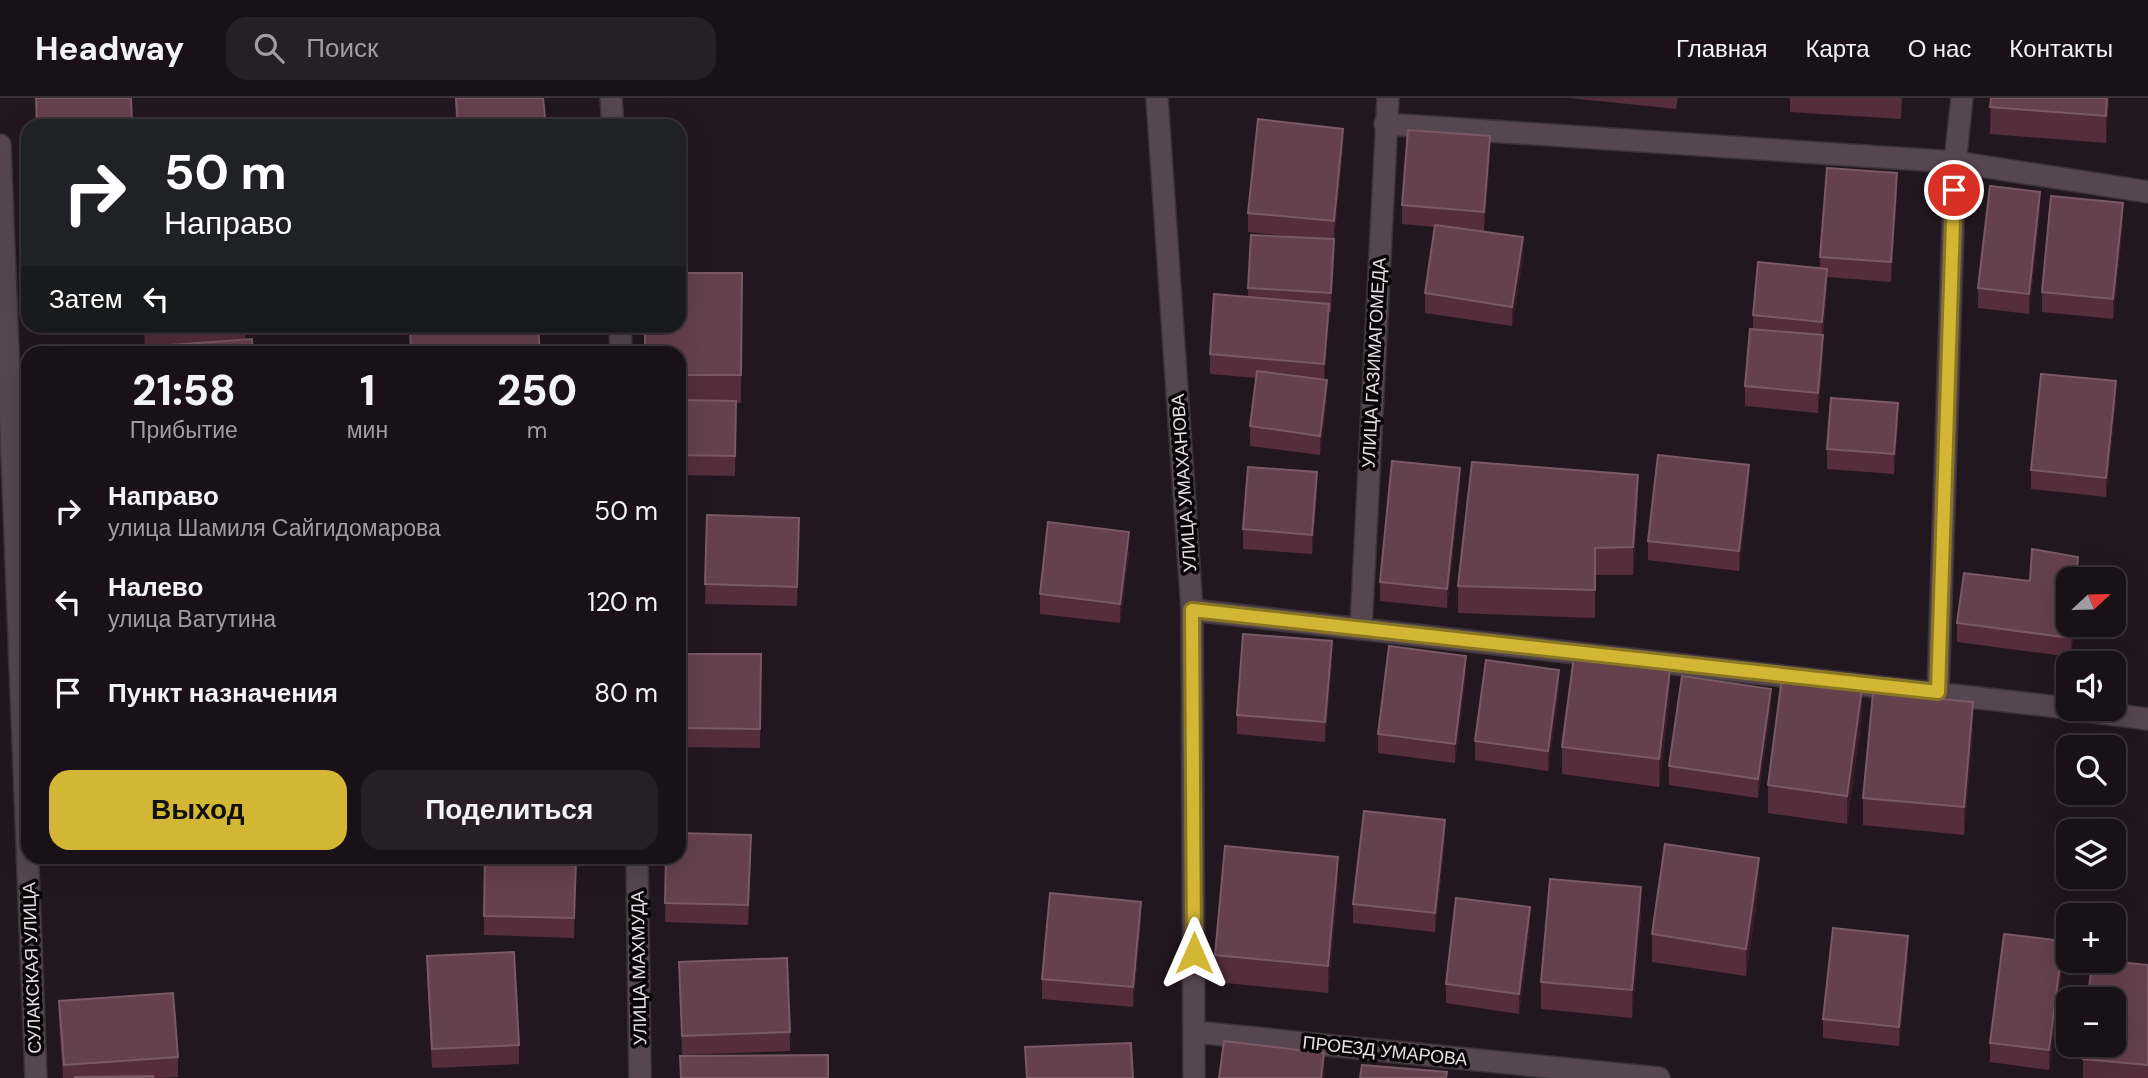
<!DOCTYPE html>
<html lang="ru">
<meta charset="utf-8">
<style>
:root{--surface:#1a1117;--page:#271f24;--text:#f1f3f6;--muted:#9f9da1;--line:#383136;--accent:#d4b635}
body{margin:0;font-family:"DM Sans",sans-serif;background:var(--page);color:var(--text);height:100vh;display:flex;flex-direction:column;font-size:26px;white-space:nowrap}
*{box-sizing:border-box;margin:0}
p{font-size:23px;color:var(--muted)}
.icon{flex:none;width:38px;height:38px;fill:none;stroke:currentColor;stroke-width:2;stroke-linecap:round;stroke-linejoin:round}
.map{position:relative;flex:1;overflow:hidden}
.drawer{position:absolute;left:21px;top:248px;width:665px;height:518px;display:flex;flex-direction:column;background:var(--surface);border-radius:21px;box-shadow:0 7px 28px #0002,0 0 0 2px var(--line)}
.drawer>*{flex:none}
.guide{position:absolute;left:21px;top:21px;width:665px;height:214px;border-radius:21px;box-shadow:0 7px 28px #0002,0 0 0 2px var(--line);background:#202124;color:#fff;overflow:hidden}
.needle{width:46px;rotate:68deg}
.tools{position:absolute;left:2056px;top:469px;display:grid;gap:14px}
.tools a{display:grid;place-items:center;width:70px;height:70px;border-radius:14px;background:var(--surface);box-shadow:0 7px 28px #0002,0 0 0 2px var(--line);font-size:35px}
.pin{position:absolute;display:grid;place-items:center;width:60px;height:60px;color:#fff;margin:-30px;border:4px solid #fff;border-radius:50%;box-shadow:0 2px 7px #0007}
.me{position:absolute;width:77px;margin:-38px;rotate:0deg;stroke-linejoin:round;filter:drop-shadow(0 0 5px #0008)}
.turn{display:flex;align-items:center;gap:24px;height:147px;padding:0 28px;font-size:32px}
.turn .icon{width:91px;height:91px;stroke-width:2.5}
.turn b{display:block;font-size:49px;line-height:60px}
.then{display:flex;align-items:center;height:66px;padding:0 28px;background:#0003;gap:14px;font-size:26px}
.eta{display:flex;justify-content:space-evenly;align-items:center;height:119px;text-align:center}
.eta b{font-size:42px;font-weight:800;line-height:49px}
.button{display:flex;gap:14px;margin-top:auto;padding:14px 28px}
.button a{flex:1;height:80px;border-radius:21px;background:var(--accent);color:#111;font-size:28px;font-weight:800;line-height:80px;text-align:center}
.button a+a{background:var(--page);color:var(--text)}
ul{padding:0;list-style:none}
li{display:flex;align-items:center;gap:21px;height:91px;padding:0 28px}
li div{flex:1}
li b{display:block;font-size:26px}
li em{font-style:normal}
header{display:flex;align-items:center;gap:42px;box-sizing:border-box;height:98px;padding:0 35px;background:var(--surface);border-bottom:2px solid var(--line)}
header strong{font-size:33px}
nav{display:flex;gap:38px;margin-inline-start:auto;font-size:24px}
.search{width:490px;height:63px;background:var(--page);display:flex;align-items:center;gap:18px;box-sizing:border-box;padding:0 24px;border-radius:21px;color:var(--muted);font-size:26px}
.map>svg:first-child{display:block}
</style>
<header>
<strong>Headway</strong>
<div class="search"><svg class="icon" aria-label="search" viewBox="0 0 24 24"><circle cx="10" cy="10" r="6"/><path d="M15 15l6 6"/></svg>Поиск</div>
<nav><a>Главная</a><a>Карта</a><a>О нас</a><a>Контакты</a></nav>
</header>
<div class="map">
<svg width="2148" height="980" viewBox="0 0 2148 980">
<rect width="100%" height="100%" fill="#23171f"/>
<g fill="none" stroke-linecap="round" stroke-linejoin="round">
<g stroke="#3c3339" stroke-width="24">
<g id="street">
<polyline points="611,0 613,28"/>
<polyline points="1157,0 1192,512 1194,980"/>
<polyline points="1385,26 1955,64 2148,94"/>
<polyline points="0,47 36,980"/>
<polyline points="620,228 621,256"/>
<polyline points="1192,512 2068,610"/>
<polyline points="1361,529 1388,0"/>
<polyline points="1938,594 1955,64 1962,0"/>
<polyline points="2071,611 2148,621"/>
<polyline points="637,760 640,980"/>
<polyline points="1195,934 1659,980"/>
</g>
</g>
<use href="#street" stroke="#554650" stroke-width="21"/>
</g>
<g fill="#552d3b">
<polygon points="455,0 543,0 546,28 456,28"/>
<polygon points="1570,0 1678,0 1676,11"/>
<polygon points="1790,0 1902,0 1901,21 1790,14"/>
<polygon points="1991,0 2109,0 2106,45 1990,36"/>
<polygon points="1343,50 1334,143 1331,214 1329,214 1324,282 1327,302 1320,357 1250,348 1250,328 1256,280 1210,276 1210,256 1248,199 1248,190 1305,140 1248,134 1248,115"/>
<polygon points="1490,58 1484,133 1523,159 1512,228 1425,215 1425,195 1434,129 1402,126 1402,107"/>
<polygon points="1897,95 1891,184 1827,179 1827,190 1823,237 1823,257 1818,315 1745,308 1745,288 1753,231 1753,217 1820,170 1820,159"/>
<polygon points="2040,113 2029,216 1978,210 1978,190"/>
<polygon points="2123,125 2113,221 2042,214 2042,194"/>
<polygon points="742,175 741,305 736,305 735,378 679,377 679,256"/>
<polygon points="144,228 245,228 245,242 253,256 157,256 157,252 145,252"/>
<polygon points="409,228 538,228 540,256 410,256"/>
<polygon points="2116,303 2106,399 2031,391 2031,372"/>
<polygon points="1898,324 1894,376 1827,371 1827,351"/>
<polygon points="1749,386 1739,473 1648,462 1648,443"/>
<polygon points="1460,390 1447,510 1380,503 1380,484"/>
<polygon points="1317,393 1312,456 1243,451 1243,431"/>
<polygon points="1638,404 1633,477 1595,477 1595,520 1458,515 1458,488"/>
<polygon points="707,417 799,420 797,508 705,506"/>
<polygon points="1129,454 1120,525 1040,516 1040,496"/>
<polygon points="2030,483 2074,527 2071,559 1957,544 1957,525"/>
<polygon points="679,556 761,556 760,650 679,649"/>
<polygon points="1332,563 1325,644 1237,636 1237,617"/>
<polygon points="1466,577 1455,665 1378,655 1378,636"/>
<polygon points="1559,592 1548,673 1475,662 1475,643"/>
<polygon points="1670,598 1659,689 1562,676 1562,649"/>
<polygon points="1771,610 1758,700 1669,687 1669,668"/>
<polygon points="1862,617 1847,726 1768,715 1768,687"/>
<polygon points="1973,631 1964,737 1863,727 1863,700"/>
<polygon points="1445,742 1435,834 1353,825 1353,806"/>
<polygon points="751,757 748,827 665,824 666,760"/>
<polygon points="577,760 574,840 484,837 484,818"/>
<polygon points="1338,786 1328,895 1215,884 1215,857"/>
<polygon points="1759,787 1746,878 1652,864 1652,836"/>
<polygon points="1641,816 1632,920 1541,911 1541,884"/>
<polygon points="1141,823 1133,909 1042,901 1042,881"/>
<polygon points="1530,829 1519,916 1446,905 1446,886"/>
<polygon points="427,858 519,947 519,966 432,970 427,877"/>
<polygon points="1908,858 1899,948 1823,940 1823,921"/>
<polygon points="2063,863 2049,972 1990,964 1990,945"/>
<polygon points="679,864 790,934 790,953 682,957"/>
<polygon points="2148,867 2148,980 2083,980 2083,961"/>
<polygon points="59,903 178,959 178,979 158,980 63,980 59,922"/>
</g>
<g fill="#3a1c28">
<polygon points="2107,0 2109,0 2106,45 2106,18"/>
<polygon points="1343,31 1343,50 1334,143 1334,123"/>
<polygon points="1490,38 1490,58 1484,133 1484,114"/>
<polygon points="1897,75 1897,95 1891,184 1891,164"/>
<polygon points="2040,94 2040,113 2029,216 2029,196"/>
<polygon points="2123,105 2123,125 2113,221 2113,201"/>
<polygon points="1523,139 1523,159 1512,228 1512,209"/>
<polygon points="1334,141 1334,161 1331,214 1331,195"/>
<polygon points="1827,171 1827,190 1822,243 1822,224"/>
<polygon points="1329,206 1329,226 1324,285 1324,266"/>
<polygon points="1823,237 1823,257 1818,315 1818,295"/>
<polygon points="1327,282 1327,302 1320,357 1320,338"/>
<polygon points="2116,283 2116,303 2106,399 2106,380"/>
<polygon points="1898,305 1898,324 1894,376 1894,356"/>
<polygon points="1749,367 1749,386 1739,473 1739,453"/>
<polygon points="1460,370 1460,390 1447,510 1447,491"/>
<polygon points="1317,374 1317,393 1312,456 1312,437"/>
<polygon points="1638,377 1638,404 1633,477 1633,449"/>
<polygon points="1129,434 1129,454 1120,525 1120,506"/>
<polygon points="2072,527 2074,527 2071,559 2071,540"/>
<polygon points="1332,543 1332,563 1325,644 1325,624"/>
<polygon points="1466,558 1466,577 1455,665 1455,646"/>
<polygon points="1670,571 1670,598 1659,689 1659,661"/>
<polygon points="1559,572 1559,592 1548,673 1548,653"/>
<polygon points="1862,590 1862,617 1847,726 1847,698"/>
<polygon points="1771,591 1771,610 1758,700 1758,681"/>
<polygon points="1973,604 1973,631 1964,737 1964,709"/>
<polygon points="1445,722 1445,742 1435,834 1435,815"/>
<polygon points="1338,759 1338,786 1328,895 1328,868"/>
<polygon points="577,760 574,840 574,820"/>
<polygon points="1759,760 1759,787 1746,878 1746,851"/>
<polygon points="1641,789 1641,816 1632,920 1632,892"/>
<polygon points="1141,804 1141,823 1133,909 1133,889"/>
<polygon points="1530,809 1530,829 1519,916 1519,896"/>
<polygon points="1908,838 1908,858 1899,948 1899,929"/>
<polygon points="2063,843 2063,863 2049,972 2049,952"/>
<polygon points="1324,955 1324,980 1321,980"/>
</g>
<g fill="#65404d" stroke="#795964" stroke-width="2">
<polygon points="36,0 131,0 132,28 37,28"/>
<polygon points="456,0 543,0 546,28 458,28"/>
<polygon points="1991,0 2107,0 2106,18 1990,9"/>
<polygon points="1258,21 1343,31 1334,123 1248,115"/>
<polygon points="1408,32 1490,38 1484,114 1402,107"/>
<polygon points="1827,70 1897,75 1891,164 1820,159"/>
<polygon points="1990,88 2040,94 2029,196 1978,190"/>
<polygon points="2051,98 2123,105 2113,201 2042,194"/>
<polygon points="1435,127 1523,139 1512,209 1425,195"/>
<polygon points="1251,137 1334,141 1331,195 1248,190"/>
<polygon points="1758,164 1827,171 1822,224 1753,217"/>
<polygon points="679,175 742,175 741,277 679,277 679,256 645,256 645,228 679,228"/>
<polygon points="1214,196 1329,206 1324,266 1210,256"/>
<polygon points="145,228 245,228 145,233"/>
<polygon points="410,228 538,228 540,256 411,256"/>
<polygon points="1750,231 1823,237 1818,295 1745,288"/>
<polygon points="252,241 253,256 158,256 157,248"/>
<polygon points="1257,273 1327,282 1320,338 1250,328"/>
<polygon points="2041,276 2116,283 2106,380 2031,372"/>
<polygon points="1831,300 1898,305 1894,356 1827,351"/>
<polygon points="679,302 736,303 735,358 679,357"/>
<polygon points="1658,357 1749,367 1739,453 1648,443"/>
<polygon points="1392,363 1460,370 1447,491 1380,484"/>
<polygon points="1472,364 1638,377 1633,449 1595,450 1595,492 1458,488"/>
<polygon points="1248,369 1317,374 1312,437 1243,431"/>
<polygon points="707,417 799,420 797,489 705,486"/>
<polygon points="1048,424 1129,434 1120,506 1040,496"/>
<polygon points="2032,451 2078,459 2076,481 2068,481 2068,527 2072,527 2071,540 1957,525 1964,475 2030,483"/>
<polygon points="1243,536 1332,543 1325,624 1237,617"/>
<polygon points="1389,548 1466,558 1455,646 1378,636"/>
<polygon points="679,556 761,556 760,631 679,630"/>
<polygon points="1574,558 1670,571 1659,661 1562,649"/>
<polygon points="1486,562 1559,572 1548,653 1475,643"/>
<polygon points="1682,578 1771,591 1758,681 1669,668"/>
<polygon points="1782,579 1862,590 1847,698 1768,687"/>
<polygon points="1873,595 1973,604 1964,709 1863,700"/>
<polygon points="1364,713 1445,722 1435,815 1353,806"/>
<polygon points="679,735 751,737 748,807 665,805 666,760 679,760"/>
<polygon points="1665,746 1759,760 1746,851 1652,836"/>
<polygon points="1225,748 1338,759 1328,868 1215,857"/>
<polygon points="485,760 576,760 574,820 484,818"/>
<polygon points="1550,781 1641,789 1632,892 1541,884"/>
<polygon points="1050,795 1141,804 1133,889 1042,881"/>
<polygon points="1456,800 1530,809 1519,896 1446,886"/>
<polygon points="1833,830 1908,838 1899,929 1823,921"/>
<polygon points="2004,836 2063,843 2049,952 1990,945"/>
<polygon points="514,854 519,947 432,951 427,858"/>
<polygon points="787,860 790,934 682,938 679,864"/>
<polygon points="2092,863 2107,863 2148,867 2148,967 2083,961 2084,947 2114,947 2114,901 2088,901"/>
<polygon points="173,895 178,959 64,967 59,903"/>
<polygon points="1224,943 1324,955 1321,980 1219,980"/>
<polygon points="1131,945 1133,980 1027,980 1025,949"/>
<polygon points="828,957 828,980 681,980 680,958"/>
<polygon points="1362,967 1447,974 1446,980 1360,980"/>
<polygon points="153,978 153,980 74,979"/>
</g>
<g fill="none" stroke-linecap="round" stroke-linejoin="round">
<g stroke="#8a7622" stroke-width="18">
<polyline id="route" points="1194,855 1192,512 1938,594 1954,92"/>
</g>
<use href="#route" stroke="#d4b635" stroke-width="12"/>
</g>
<g text-anchor="middle" dominant-baseline="central" stroke-width="7" stroke-linejoin="round" paint-order="stroke">
<g font-size="18" fill="#e7dde3" stroke="#090507">
<text transform="translate(1374 265) rotate(-87)">УЛИЦА ГАЗИМАГОМЕДА</text>
<text transform="translate(1184 385) rotate(-94)">УЛИЦА УМАХАНОВА</text>
<text transform="translate(32 870) rotate(-92)">СУЛАКСКАЯ УЛИЦА</text>
<text transform="translate(639 870) rotate(-91)">УЛИЦА МАХМУДА</text>
<text transform="translate(1385 953) rotate(6)">ПРОЕЗД УМАРОВА</text>
</g>
</g>
</svg>
<div class="tools">
<a><svg class="needle" viewBox="-14 -14 28 28"><path d="M0-13l5 13h-10z" fill="#e53935"/><path d="M0 13l5-13h-10z" fill="#9f9da1"/></svg></a>
<a><svg class="icon" aria-label="sound" viewBox="0 0 24 24"><path d="M4 9h4l5-4v14l-5-4H4zM17 9q2 3 0 6"/></svg></a>
<a><svg class="icon" aria-label="search" viewBox="0 0 24 24"><circle cx="10" cy="10" r="6"/><path d="M15 15l6 6"/></svg></a>
<a><svg class="icon" aria-label="layers" viewBox="0 0 24 24"><path d="M12 4l9 5-9 5-9-5zM3 14l9 5 9-5"/></svg></a>
<a>+</a>
<a>−</a>
</div>
<div class="pin" style="left:1954px;top:92px;background:#d93025"><svg class="icon" aria-label="arrive" viewBox="0 0 24 24"><path d="M6 21V4h12l-3 4 3 4H6"/></svg></div>
<svg class="me" style="left:1194px;top:855px" viewBox="-20 -20 40 40"><path d="M0-17L14 15 0 8-14 15z" fill="#d4b635" stroke="#fff" stroke-width="4"/></svg>
<div class="guide">
<div class="turn"><svg class="icon" aria-label="right" viewBox="0 0 24 24"><path d="M7 20v-9h11M14 6l5 5-5 5"/></svg><div><b>50 m</b>Направо</div></div>
<div class="then">Затем<svg class="icon" aria-label="left" viewBox="0 0 24 24"><path d="M17 20v-9H6M10 6l-5 5 5 5"/></svg></div>
</div>
<section class="drawer">
<div class="eta">
<div><b>21:58</b><p>Прибытие</p></div>
<div><b>1</b><p>мин</p></div>
<div><b>250</b><p>m</p></div>
</div>
<ul>
<li><svg class="icon" aria-label="right" viewBox="0 0 24 24"><path d="M7 20v-9h11M14 6l5 5-5 5"/></svg><div><b>Направо</b><p>улица Шамиля Сайгидомарова</p></div><em>50 m</em></li>
<li><svg class="icon" aria-label="left" viewBox="0 0 24 24"><path d="M17 20v-9H6M10 6l-5 5 5 5"/></svg><div><b>Налево</b><p>улица Ватутина</p></div><em>120 m</em></li>
<li><svg class="icon" aria-label="arrive" viewBox="0 0 24 24"><path d="M6 21V4h12l-3 4 3 4H6"/></svg><div><b>Пункт назначения</b></div><em>80 m</em></li>
</ul>
<div class="button"><a>Выход</a><a>Поделиться</a></div>
</section>
</div>
